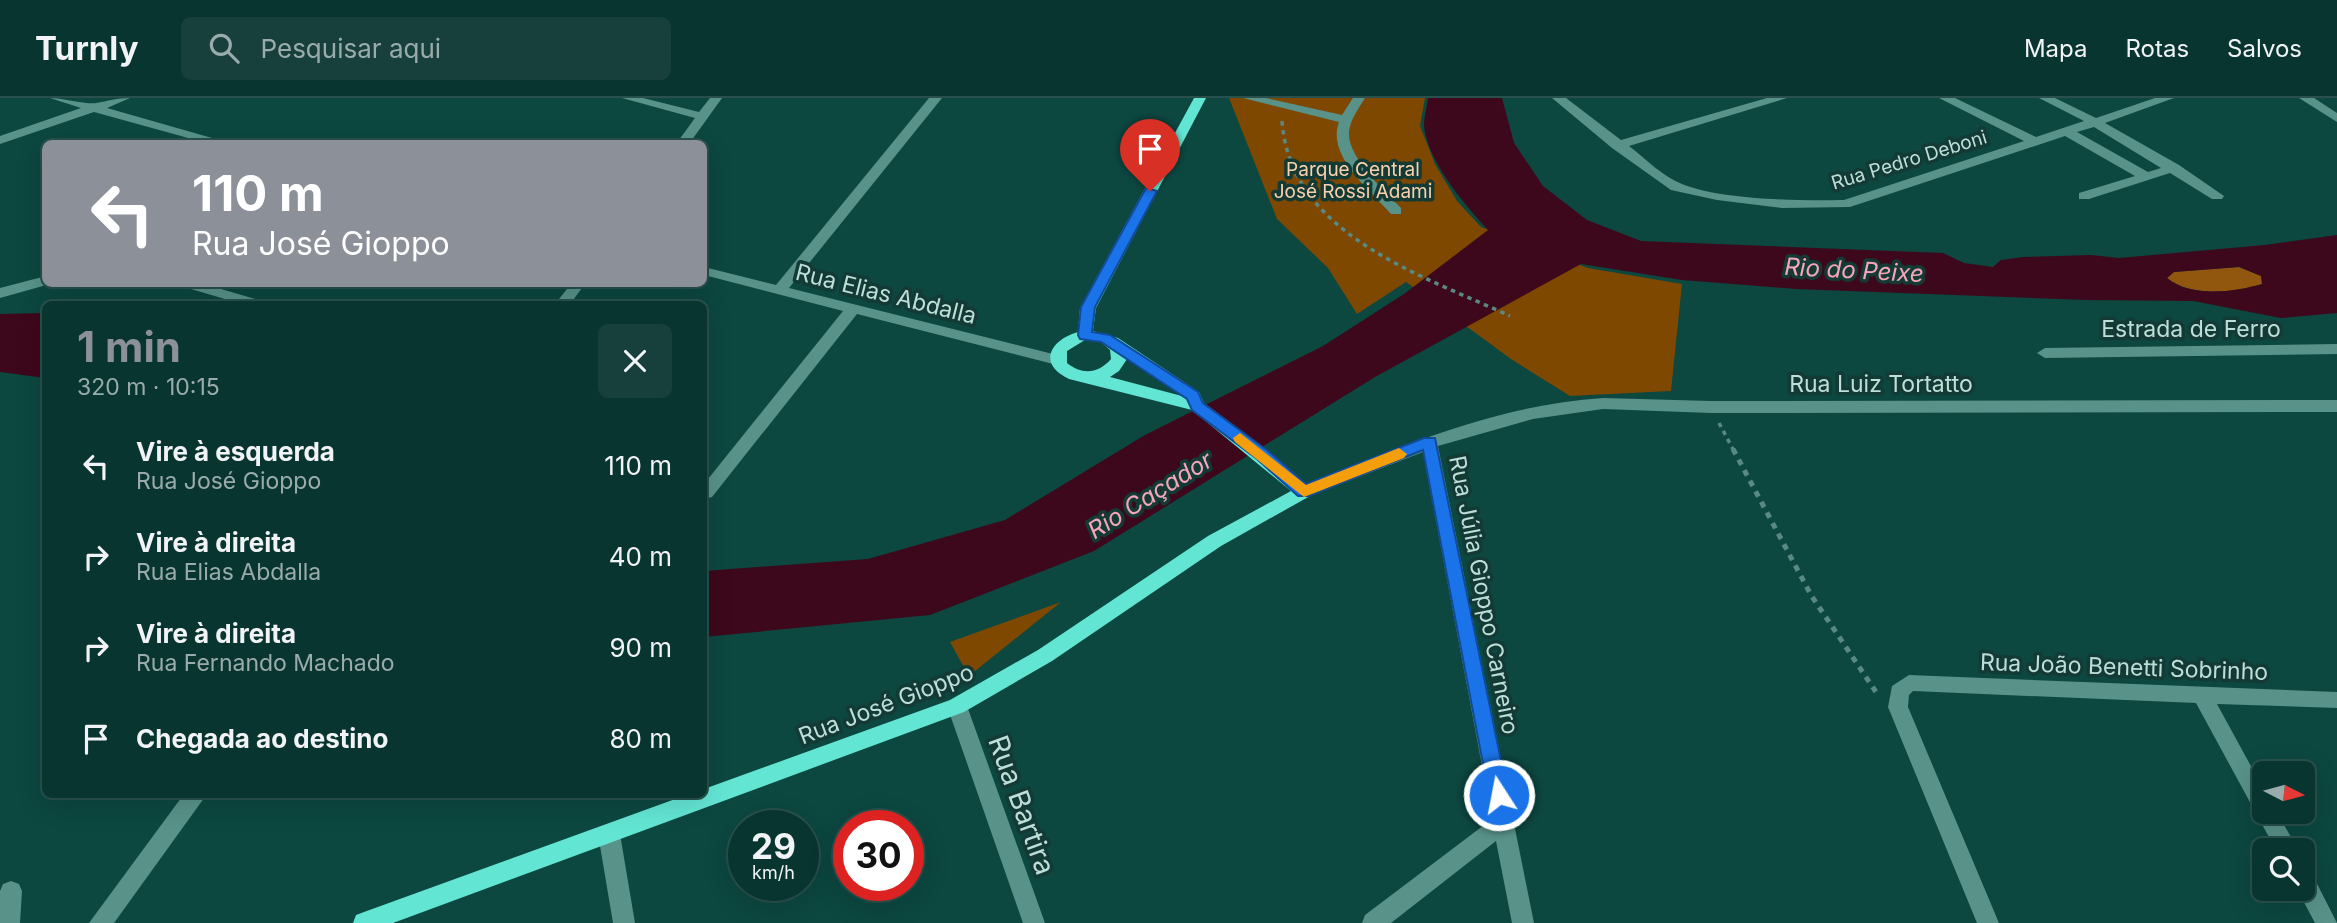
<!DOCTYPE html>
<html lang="pt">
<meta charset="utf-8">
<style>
:root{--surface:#093530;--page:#17403c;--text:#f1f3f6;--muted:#99abab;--line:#29504c;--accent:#8c9099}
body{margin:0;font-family:Inter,sans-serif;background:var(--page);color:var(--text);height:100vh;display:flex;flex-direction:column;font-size:26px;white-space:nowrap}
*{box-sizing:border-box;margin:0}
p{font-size:23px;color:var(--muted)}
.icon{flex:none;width:38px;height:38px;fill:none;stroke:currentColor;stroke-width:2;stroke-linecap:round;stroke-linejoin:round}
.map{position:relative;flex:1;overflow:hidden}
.details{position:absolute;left:42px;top:203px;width:665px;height:497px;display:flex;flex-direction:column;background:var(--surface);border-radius:10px;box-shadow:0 7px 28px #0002,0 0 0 2px var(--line)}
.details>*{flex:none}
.hud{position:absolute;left:42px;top:42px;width:665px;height:147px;border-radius:10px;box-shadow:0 7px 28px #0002,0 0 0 2px var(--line);background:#8c9099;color:#fff;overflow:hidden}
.needle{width:46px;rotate:96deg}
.buttons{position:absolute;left:2252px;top:663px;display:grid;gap:14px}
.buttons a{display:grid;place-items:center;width:63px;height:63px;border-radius:10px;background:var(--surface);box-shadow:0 7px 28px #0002,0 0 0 2px var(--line);font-size:35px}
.speed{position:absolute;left:728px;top:712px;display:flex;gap:14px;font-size:35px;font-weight:700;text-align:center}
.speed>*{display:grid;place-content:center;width:91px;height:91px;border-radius:50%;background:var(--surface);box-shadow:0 7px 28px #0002,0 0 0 2px var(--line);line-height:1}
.speed small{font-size:18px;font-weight:400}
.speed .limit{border:10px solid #d22;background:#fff;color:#111}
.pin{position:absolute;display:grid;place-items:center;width:60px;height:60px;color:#fff;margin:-72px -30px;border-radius:50% 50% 50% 0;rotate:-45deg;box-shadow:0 0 7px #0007}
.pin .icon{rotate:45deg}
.me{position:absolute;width:77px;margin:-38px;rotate:349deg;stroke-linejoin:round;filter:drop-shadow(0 0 5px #0008)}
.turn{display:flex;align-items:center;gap:24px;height:147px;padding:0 35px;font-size:32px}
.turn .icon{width:91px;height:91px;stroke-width:2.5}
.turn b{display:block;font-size:49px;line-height:60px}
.round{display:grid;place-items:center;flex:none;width:74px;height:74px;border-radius:10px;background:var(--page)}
.head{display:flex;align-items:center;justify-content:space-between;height:119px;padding:0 35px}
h1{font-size:42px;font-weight:700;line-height:52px;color:var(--accent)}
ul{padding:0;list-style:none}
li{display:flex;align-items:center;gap:21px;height:91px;padding:0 35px}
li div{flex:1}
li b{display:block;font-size:26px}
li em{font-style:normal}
header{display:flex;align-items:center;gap:42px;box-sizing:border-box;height:98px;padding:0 35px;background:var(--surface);border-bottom:2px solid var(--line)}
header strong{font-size:33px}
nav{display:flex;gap:38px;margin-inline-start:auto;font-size:24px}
.search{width:490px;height:63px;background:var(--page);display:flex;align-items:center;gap:18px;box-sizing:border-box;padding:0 24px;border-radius:10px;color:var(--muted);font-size:26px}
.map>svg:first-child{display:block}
</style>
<header>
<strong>Turnly</strong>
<div class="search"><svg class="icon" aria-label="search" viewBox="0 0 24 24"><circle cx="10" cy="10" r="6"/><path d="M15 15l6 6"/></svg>Pesquisar aqui</div>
<nav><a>Mapa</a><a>Rotas</a><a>Salvos</a></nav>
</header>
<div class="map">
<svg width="2337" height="825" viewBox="0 0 2337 825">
<rect width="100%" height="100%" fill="#0c4740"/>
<g fill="#7f4800">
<polygon points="1229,0 1425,0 1420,28 1435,66 1457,103 1481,129 1588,170 1682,186 1671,293 1570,298 1511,261 1406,184 1357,216 1328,170 1277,121"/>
<polygon points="1061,504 969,578 950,544"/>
</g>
<path fill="#92570f" d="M2239 169 2261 178 2263 186C2234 194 2192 200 2167 180L2174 174Z"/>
<g fill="#3d081b" fill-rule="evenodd">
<path d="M1428 0H1502L1514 45 1543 88 1587 122 1641 143 1943 155 1964 165 1993 169 2001 162 2023 159 2091 157 2119 160 2265 147 2337 137V215L2281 220 2193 203 2087 202 1796 191 1682 182 1581 166 1375 279 1094 453 930 517 704 539V473L868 461 1005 422 1145 337 1323 248 1404 196 1488 132C1464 106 1428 64 1424 28 1424 19 1427 9 1428 0ZM2239 169 2261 178 2262 186C2234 194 2191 200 2167 180L2174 174Z"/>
<polygon points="45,215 45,280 0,274 0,216"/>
</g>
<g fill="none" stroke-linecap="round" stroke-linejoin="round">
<g stroke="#598982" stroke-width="3.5" stroke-dasharray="4.5 4.5" stroke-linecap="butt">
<path d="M1282 23C1290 137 1422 177 1510 218"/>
<polyline points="1719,325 1734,353"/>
</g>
<polyline stroke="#598982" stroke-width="5" stroke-dasharray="6 6" stroke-linecap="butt" points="1733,351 1811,497 1876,594 1881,594"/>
<g fill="#589289" fill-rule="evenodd">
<path d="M50 0C62 0 89 7 96 5 108 3 117 0 130 0L107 10 233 46H210L94 14 0 46V38L81 10Z"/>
<polygon points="622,0 643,0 699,14 710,0 722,0 689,46 676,46 695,20"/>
<polygon points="929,0 942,0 789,190 1057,257 1065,262 1057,267 857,216 712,399 704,401 704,386 843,213 704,177 704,169 776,187"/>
<path d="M1243 0H1266L1342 17 1353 0H1365C1359 10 1350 22 1349 34 1347 59 1385 93 1401 110V116H1391C1371 93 1326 58 1339 24Z"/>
<path d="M1552 0H1566L1621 42 1767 0H1787L1629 48C1645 60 1663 79 1682 86 1720 102 1802 103 1844 102L2024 43 1939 0H1955L2036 39 2084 23 2039 0H2055L2096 20 2155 0H2174L2105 25 2179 67 2224 98 2222 101H2212L2170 75 2089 101H2079V95L2135 78 2065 38 1850 109 1782 110 1717 102 1671 92 1612 50ZM2094 29 2161 70 2148 74 2077 34Z"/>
<polygon points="2299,0 2314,0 2337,15 2337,24"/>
<polygon points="46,178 46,186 50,186 0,200 0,190"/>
<polygon points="182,186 204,186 262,203 264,206 242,206 184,189"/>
<polygon points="571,186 585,186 570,206 555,206"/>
<polygon points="2337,246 2337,256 2045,260 2037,255 2045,250"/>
<path d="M1603 300 1711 303 2337 302V314L1711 315 1603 311 1533 321 1438 348 1534 825H1512L1496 743 1391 825H1362L1365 817 1492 721 1423 354 1310 398H1298L1295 394 1298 390C1397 350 1495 307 1603 300Z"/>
<polygon points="1909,577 2337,594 2337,610 2217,606 2264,692 2264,714 2277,714 2298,752 2276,752 2196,605 1913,593 1909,597 1908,609 1999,825 1977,825 1888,609 1892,588"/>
<polygon points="957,600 964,602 967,608 1045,825 1023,825 947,608 950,602"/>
<polygon points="184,696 207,696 114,825 89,825"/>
<polygon points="609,726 617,729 620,736 635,825 613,825 598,736 601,729"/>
<polygon points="2303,771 2311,774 2337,825 2315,825 2297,791 2303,791"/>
<polygon points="11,783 19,786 22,793 20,825 0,825 0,793 3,786"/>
</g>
<path fill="#63e5d4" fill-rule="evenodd" d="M1194 0H1206L1096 210 1093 233 1118 240 1199 294 1204 305 1268 353 1310 390 1313 394 1310 398 1221 448 1052 563 964 614 393 825H353L356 817 364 814 689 696H704V691L950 602 1038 552 1208 438 1291 393 1192 312 1069 281C1037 266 1050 242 1078 234L1080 210ZM1085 242 1101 244 1110 252 1111 261C1098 276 1082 277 1067 265V253ZM1127 261 1182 298 1110 279 1119 273Z"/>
</g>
<polygon fill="#1a73e8" stroke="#114b97" stroke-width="2" points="1146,90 1157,93 1095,209 1092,234 1110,237 1198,294 1203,305 1268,353 1306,386 1424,340 1435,340 1508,697 1505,703 1499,706 1492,703 1489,697 1423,352 1309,398 1298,398 1257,361 1192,312 1187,301 1101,244 1080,241 1078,237 1081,209"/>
<polygon fill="#f59e0b" points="1240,335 1306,387 1394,352 1399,350 1407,356 1404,360 1304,399 1235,344 1233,340"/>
<g text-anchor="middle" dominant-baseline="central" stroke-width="7" stroke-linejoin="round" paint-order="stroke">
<g font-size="19" fill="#bddfd9" stroke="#143a35">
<text transform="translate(1909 62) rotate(-17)">Rua Pedro Deboni</text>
</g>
<g font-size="19" fill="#fad1ac" stroke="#143a35">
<text x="1353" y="71">Parque Central<tspan x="1353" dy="22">José Rossi Adami</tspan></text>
</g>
<g font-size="23" fill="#bddfd9" stroke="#143a35">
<text transform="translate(886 196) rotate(14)">Rua Elias Abdalla</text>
<text x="2191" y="231">Estrada de Ferro</text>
<text x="1881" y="286">Rua Luiz Tortatto</text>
<text transform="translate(1484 497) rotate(79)">Rua Júlia Gioppo Carneiro</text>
<text transform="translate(2124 569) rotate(2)">Rua João Benetti Sobrinho</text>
<text transform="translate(886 606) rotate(-21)">Rua José Gioppo</text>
</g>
<g font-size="24" font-style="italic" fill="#f8a5ba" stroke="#143a35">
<text transform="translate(1854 172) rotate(3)">Rio do Peixe</text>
<text transform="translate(1150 397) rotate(-32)">Rio Caçador</text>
</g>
<g font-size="28" fill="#bddfd9" stroke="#143a35">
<text transform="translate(1022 707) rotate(70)">Rua Bartira</text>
</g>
</g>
</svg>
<div class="buttons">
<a><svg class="needle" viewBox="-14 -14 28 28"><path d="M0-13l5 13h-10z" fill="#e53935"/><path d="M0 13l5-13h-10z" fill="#99abab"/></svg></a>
<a><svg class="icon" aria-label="search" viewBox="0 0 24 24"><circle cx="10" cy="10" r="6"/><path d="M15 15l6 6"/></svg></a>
</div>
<div class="speed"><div>29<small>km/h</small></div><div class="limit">30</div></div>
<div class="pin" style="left:1150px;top:93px;background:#d93025"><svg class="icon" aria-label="arrive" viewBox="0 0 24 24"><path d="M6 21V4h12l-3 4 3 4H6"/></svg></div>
<svg class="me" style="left:1499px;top:697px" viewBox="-20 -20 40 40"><circle r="17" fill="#1a73e8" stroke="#fff" stroke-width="3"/><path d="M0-11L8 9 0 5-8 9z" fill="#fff"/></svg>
<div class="hud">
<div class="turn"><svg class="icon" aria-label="left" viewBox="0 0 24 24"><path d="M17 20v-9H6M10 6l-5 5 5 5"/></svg><div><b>110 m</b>Rua José Gioppo</div></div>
</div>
<section class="details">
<div class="head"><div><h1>1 min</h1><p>320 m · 10:15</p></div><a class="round"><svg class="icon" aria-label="close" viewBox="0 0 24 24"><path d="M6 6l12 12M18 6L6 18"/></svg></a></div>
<ul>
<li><svg class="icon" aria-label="left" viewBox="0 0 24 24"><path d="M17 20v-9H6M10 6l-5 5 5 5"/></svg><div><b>Vire à esquerda</b><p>Rua José Gioppo</p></div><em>110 m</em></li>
<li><svg class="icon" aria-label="right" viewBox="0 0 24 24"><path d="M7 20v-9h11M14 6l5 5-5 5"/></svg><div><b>Vire à direita</b><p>Rua Elias Abdalla</p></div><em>40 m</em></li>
<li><svg class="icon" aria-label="right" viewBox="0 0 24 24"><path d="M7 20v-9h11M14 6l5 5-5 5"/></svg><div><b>Vire à direita</b><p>Rua Fernando Machado</p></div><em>90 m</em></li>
<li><svg class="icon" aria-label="arrive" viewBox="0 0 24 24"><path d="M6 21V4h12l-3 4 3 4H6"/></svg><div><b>Chegada ao destino</b></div><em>80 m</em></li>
</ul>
</section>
</div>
